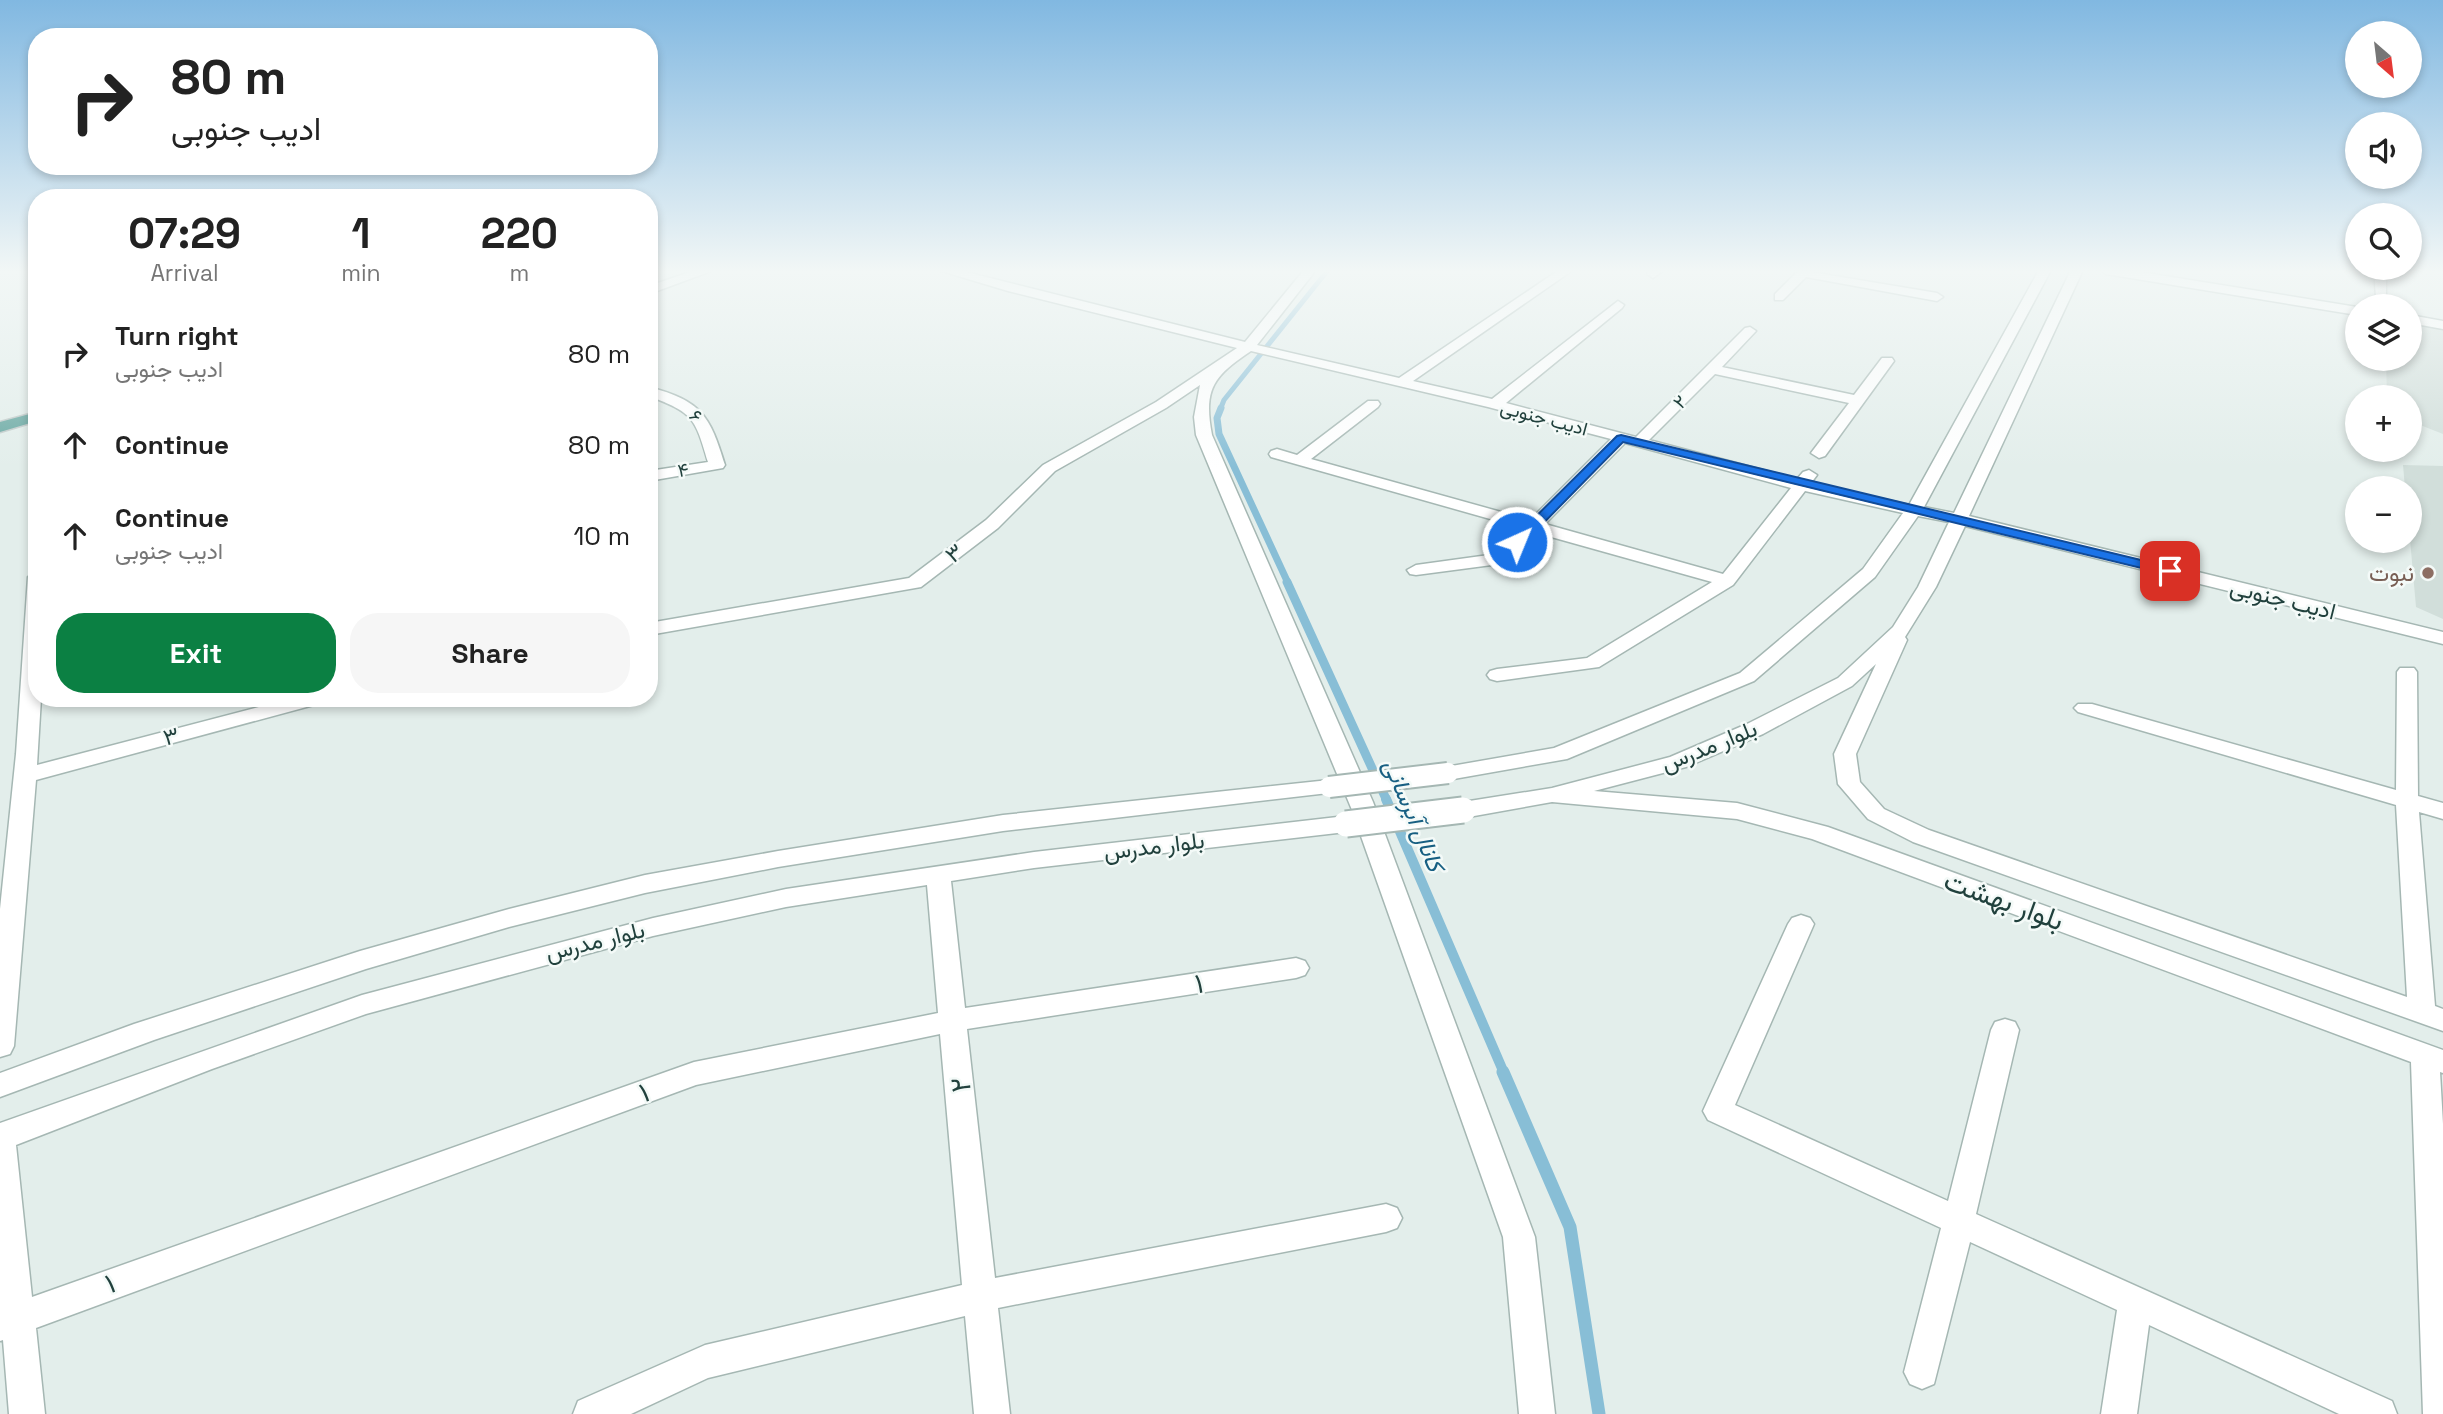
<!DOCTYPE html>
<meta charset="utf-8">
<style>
:root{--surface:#fff;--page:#f6f6f6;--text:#222;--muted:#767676;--accent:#0b8043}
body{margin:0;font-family:"Space Grotesk",Vazirmatn,sans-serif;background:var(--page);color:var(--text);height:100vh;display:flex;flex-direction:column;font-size:26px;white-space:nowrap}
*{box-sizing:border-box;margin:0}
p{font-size:23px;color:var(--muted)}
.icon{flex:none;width:38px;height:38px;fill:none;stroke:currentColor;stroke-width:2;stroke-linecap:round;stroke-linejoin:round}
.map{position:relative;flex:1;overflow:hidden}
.side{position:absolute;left:28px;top:189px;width:630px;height:518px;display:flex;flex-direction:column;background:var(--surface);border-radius:28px;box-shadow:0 4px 10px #0003}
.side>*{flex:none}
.hud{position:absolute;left:28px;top:28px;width:630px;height:147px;border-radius:28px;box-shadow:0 4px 10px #0003;background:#fff;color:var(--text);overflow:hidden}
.needle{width:46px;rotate:152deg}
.tools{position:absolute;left:2345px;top:21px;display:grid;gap:14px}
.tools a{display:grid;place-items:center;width:77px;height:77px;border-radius:50%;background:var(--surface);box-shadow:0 4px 10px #0003;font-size:35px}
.pin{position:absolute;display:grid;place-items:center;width:60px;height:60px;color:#fff;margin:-30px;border-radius:14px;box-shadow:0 4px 10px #0006}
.me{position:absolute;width:77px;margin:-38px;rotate:44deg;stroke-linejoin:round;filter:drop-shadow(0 0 5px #0008)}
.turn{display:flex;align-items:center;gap:24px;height:147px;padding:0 28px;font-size:32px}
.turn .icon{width:91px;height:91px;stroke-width:2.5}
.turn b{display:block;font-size:49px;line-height:60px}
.eta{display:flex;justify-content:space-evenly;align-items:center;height:119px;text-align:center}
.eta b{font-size:42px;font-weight:700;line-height:49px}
.button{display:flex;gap:14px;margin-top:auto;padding:14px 28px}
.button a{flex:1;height:80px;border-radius:28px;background:var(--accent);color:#fff;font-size:28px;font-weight:700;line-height:80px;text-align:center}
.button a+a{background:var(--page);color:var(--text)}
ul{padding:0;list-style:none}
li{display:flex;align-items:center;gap:21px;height:91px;padding:0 28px}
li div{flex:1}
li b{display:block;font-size:26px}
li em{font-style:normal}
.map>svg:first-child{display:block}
</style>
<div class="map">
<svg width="2443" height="1414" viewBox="0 0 2443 1414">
<rect width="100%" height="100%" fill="#e3eeeb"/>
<g fill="#d1deda">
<polygon points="2410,323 2443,329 2443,434 2410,421 2410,397 2387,397 2386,359 2410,359"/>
<polygon points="2403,465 2443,466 2443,619 2416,607 2410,539 2410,488 2405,488"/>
</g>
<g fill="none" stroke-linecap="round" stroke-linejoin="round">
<polyline stroke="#88bed6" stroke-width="5" points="1220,410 1224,400 1328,270"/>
<polyline stroke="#88bed6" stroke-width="7" points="1221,408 1217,418 1219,434 1288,583"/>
<polyline stroke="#88bed6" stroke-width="9" points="1287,582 1387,801"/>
<polyline stroke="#88bed6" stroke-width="10" points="1386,799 1504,1073"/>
<polyline stroke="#88bed6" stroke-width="13" points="1503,1072 1570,1227 1599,1414"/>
<g stroke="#a5b7b3" stroke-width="3">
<g id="minor">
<polygon points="696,270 714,270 649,294 649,286"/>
<path d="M938 270H958L1245 342 1304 270H1316L1257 345 1399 378 1559 270H1573L1413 381 1492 399 1618 301 1624 305 1622 308 1506 403 1636 437 1745 328 1750 327 1756 331 1722 367 1854 395 1882 358H1892L1894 361 1825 456 1819 458 1811 453 1849 403 1715 374 1649 440 1797 479 1803 472 1809 470 1817 475 1811 483 1909 505 2039 270H2051L1924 507 1954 513 2071 270H2083L1969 516 2443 632V644L1965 526 1936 587 1905 637 1907 640 1856 754 1860 782 1884 809 1929 830 2407 997 2396 805 2078 712 2074 708 2078 704H2092L2396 790 2397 672 2400 668H2414L2417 672 2418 796 2443 803V819L2419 812 2435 1006 2443 1009V1031L1913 842 1868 819 1838 784 1834 754 1876 664 1852 686 1763 734 1686 767 1594 791 1737 803 1828 827 2443 1050V1073L2440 1072 2443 1124V1414H2423L2411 1062 1812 839 1737 819 1552 802 1463 818 1455 815 1451 810 1455 805 1463 802 1552 788 1670 757 1747 724 1838 678 1893 627 1918 587 1949 522 1918 516 1875 577 1754 681 1567 759 1448 780 1440 778 1437 773 1440 768 1554 748 1740 673 1863 569 1903 513 1805 491 1733 585 1599 667 1497 681 1490 679 1487 675 1490 671 1497 669 1587 658 1712 582 1537 533 1507 563 1416 575 1410 574 1407 570 1416 565 1496 554 1522 528 1271 457 1269 454 1271 451 1277 449 1297 455 1368 401H1378L1380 404 1378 407 1311 459 1530 520 1611 439 1488 407 1251 351C1214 376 1203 388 1212 435L1373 802 1535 1237 1555 1414H1519L1503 1237 1357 825 1354 829 1346 832 1034 868 951 881 965 1008 1296 958 1305 961 1309 968 1305 975 1296 978 967 1029 995 1278 1386 1204 1397 1208 1402 1218 1397 1228 1386 1232 998 1308 1010 1414H974L965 1316 708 1378 631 1414H573L578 1401 705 1345 962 1285 940 1034 696 1085 36 1328 45 1414H9L3 1340 0 1341V1123L362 995 653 918 786 889 1034 852 1346 816 1357 822 1196 435 1194 417 1200 385 1166 408 1055 471 998 528 921 587 649 635V623L909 578 986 520 1043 465 1156 402 1237 348 1008 291ZM1625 443 1791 488 1723 574 1545 524ZM927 885 938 1013 694 1062 32 1297 16 1145 212 1069 366 1014 653 936 786 907Z"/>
<polygon points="1651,270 1664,270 1653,278 1647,274"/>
<polygon points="1799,270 1937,293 1943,297 1937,301 1806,277 1783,300 1775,300 1775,294"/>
<polygon points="2100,270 2128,270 2357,307 2357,315 2106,274"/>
<polygon points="2374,270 2386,270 2386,300 2376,297"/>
<polygon points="2410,315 2443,321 2443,329 2410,323"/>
<path d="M649 387C702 401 710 416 725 465L723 468 649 481V471L708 462C695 417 693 413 649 396Z"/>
<polygon points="37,572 37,698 41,698 37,765 293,698 328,698 325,702 36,780 14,1046 10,1054 0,1057 0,909 16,754 28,577"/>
<polygon points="1329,780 1337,782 1340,787 1337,792 1003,831 778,867 645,893 509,927 366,969 154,1040 0,1097 0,1073 134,1024 360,951 509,909 645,875 778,851 1003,815"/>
<polygon points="1801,915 1810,918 1814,924 1735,1105 1948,1201 1991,1030 1995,1022 2005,1019 2015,1022 2019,1030 1976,1214 2392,1401 2397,1414 2339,1414 2149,1325 2137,1414 2101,1414 2117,1310 1970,1242 1934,1384 1922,1389 1910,1384 1904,1372 1941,1228 1708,1120 1703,1111 1788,924 1792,918"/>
</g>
</g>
<g stroke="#c1cac9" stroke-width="3">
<polygon id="major" points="37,412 37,421 0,432 0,422"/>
</g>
<use href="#minor" fill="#fff" fill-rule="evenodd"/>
<use href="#major" fill="#65a6a0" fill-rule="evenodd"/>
<g stroke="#a5b7b3" stroke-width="24" stroke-linecap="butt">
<polyline id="minor-bridge-far1" points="1329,787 1448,773"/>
</g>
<g stroke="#a5b7b3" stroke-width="29" stroke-linecap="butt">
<polyline id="minor-bridge" points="1346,824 1463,810"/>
</g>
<use href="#minor-bridge-far1" stroke="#fff" stroke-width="20"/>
<use href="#minor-bridge" stroke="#fff" stroke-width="25"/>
</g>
<linearGradient id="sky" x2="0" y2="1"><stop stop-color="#81b8e1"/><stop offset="0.58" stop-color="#f2f7f6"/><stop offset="1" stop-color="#f2f7f6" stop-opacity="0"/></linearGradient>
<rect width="2443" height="468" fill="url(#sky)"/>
<path fill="#1a73e8" stroke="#114b97" stroke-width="2" d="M1621 435C1804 480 1987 522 2170 567L2177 571 2170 575C1988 530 1805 488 1623 442L1522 545H1512V540L1617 436Z"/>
<circle fill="#8d6e63" stroke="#f4faf8" stroke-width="2.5" cx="2428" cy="573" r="7"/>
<g text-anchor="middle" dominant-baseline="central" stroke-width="5" stroke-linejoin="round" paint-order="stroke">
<g font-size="19" fill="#21413d" stroke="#f4faf8">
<text transform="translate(1680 402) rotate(-45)">۲</text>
<text transform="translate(696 416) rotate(49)">۶</text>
<text transform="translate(1544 418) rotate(15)">ادیب جنوبی</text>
<text transform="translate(683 470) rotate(-9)">۴</text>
</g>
<g font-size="23" fill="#21413d" stroke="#f4faf8">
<text transform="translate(954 553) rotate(-38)">۳</text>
<text transform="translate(2283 599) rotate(14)">ادیب جنوبی</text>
<text transform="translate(171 736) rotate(-15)">۳</text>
<text transform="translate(1709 746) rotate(-22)">بلوار مدرس</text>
<text transform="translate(1154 846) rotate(-7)">بلوار مدرس</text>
<text transform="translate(595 941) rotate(-14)">بلوار مدرس</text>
</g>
<g font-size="23" fill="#785e54" stroke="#f4faf8" text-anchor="end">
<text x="2414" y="573">نبوت</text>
</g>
<g font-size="24" font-style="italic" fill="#175f82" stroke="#f4faf8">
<text transform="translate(1414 815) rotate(67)">کانال آبرسانی</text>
</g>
<g font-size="28" fill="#21413d" stroke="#f4faf8">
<text transform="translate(2004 900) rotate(20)">بلوار بهشت</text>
<text transform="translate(1199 983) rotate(-9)">۱</text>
<text transform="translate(960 1085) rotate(-96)">۲</text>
<text transform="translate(644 1092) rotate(-20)">۱</text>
<text transform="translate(110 1283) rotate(-20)">۱</text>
</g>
</g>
</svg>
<div class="tools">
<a><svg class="needle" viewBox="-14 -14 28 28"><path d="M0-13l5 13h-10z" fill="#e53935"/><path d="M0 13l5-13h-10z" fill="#767676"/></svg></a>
<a><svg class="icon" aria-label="sound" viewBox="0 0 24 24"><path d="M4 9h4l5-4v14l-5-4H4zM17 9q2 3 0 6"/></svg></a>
<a><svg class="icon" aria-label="search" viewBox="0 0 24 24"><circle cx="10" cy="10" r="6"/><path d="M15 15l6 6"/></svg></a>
<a><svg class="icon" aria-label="layers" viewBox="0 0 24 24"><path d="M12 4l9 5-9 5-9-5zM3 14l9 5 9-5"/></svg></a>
<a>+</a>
<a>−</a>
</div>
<div class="pin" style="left:2170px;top:571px;background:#d93025"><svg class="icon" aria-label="arrive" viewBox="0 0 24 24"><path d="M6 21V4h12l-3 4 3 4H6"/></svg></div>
<svg class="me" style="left:1517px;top:542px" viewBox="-20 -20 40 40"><circle r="17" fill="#1a73e8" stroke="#fff" stroke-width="3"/><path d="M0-11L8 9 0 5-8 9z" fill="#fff"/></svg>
<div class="hud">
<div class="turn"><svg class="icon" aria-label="right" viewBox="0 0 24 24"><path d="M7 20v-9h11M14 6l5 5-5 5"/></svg><div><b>80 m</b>ادیب جنوبی</div></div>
</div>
<section class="side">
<div class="eta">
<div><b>07:29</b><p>Arrival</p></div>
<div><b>1</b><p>min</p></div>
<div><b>220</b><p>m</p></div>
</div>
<ul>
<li><svg class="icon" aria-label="right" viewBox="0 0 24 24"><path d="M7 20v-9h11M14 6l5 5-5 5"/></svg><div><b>Turn right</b><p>ادیب جنوبی</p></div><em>80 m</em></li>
<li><svg class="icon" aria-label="ahead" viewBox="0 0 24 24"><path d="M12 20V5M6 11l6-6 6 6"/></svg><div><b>Continue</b></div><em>80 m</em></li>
<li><svg class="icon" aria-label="ahead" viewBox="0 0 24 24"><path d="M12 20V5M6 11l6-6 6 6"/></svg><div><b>Continue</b><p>ادیب جنوبی</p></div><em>10 m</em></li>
</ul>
<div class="button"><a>Exit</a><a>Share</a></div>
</section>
</div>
